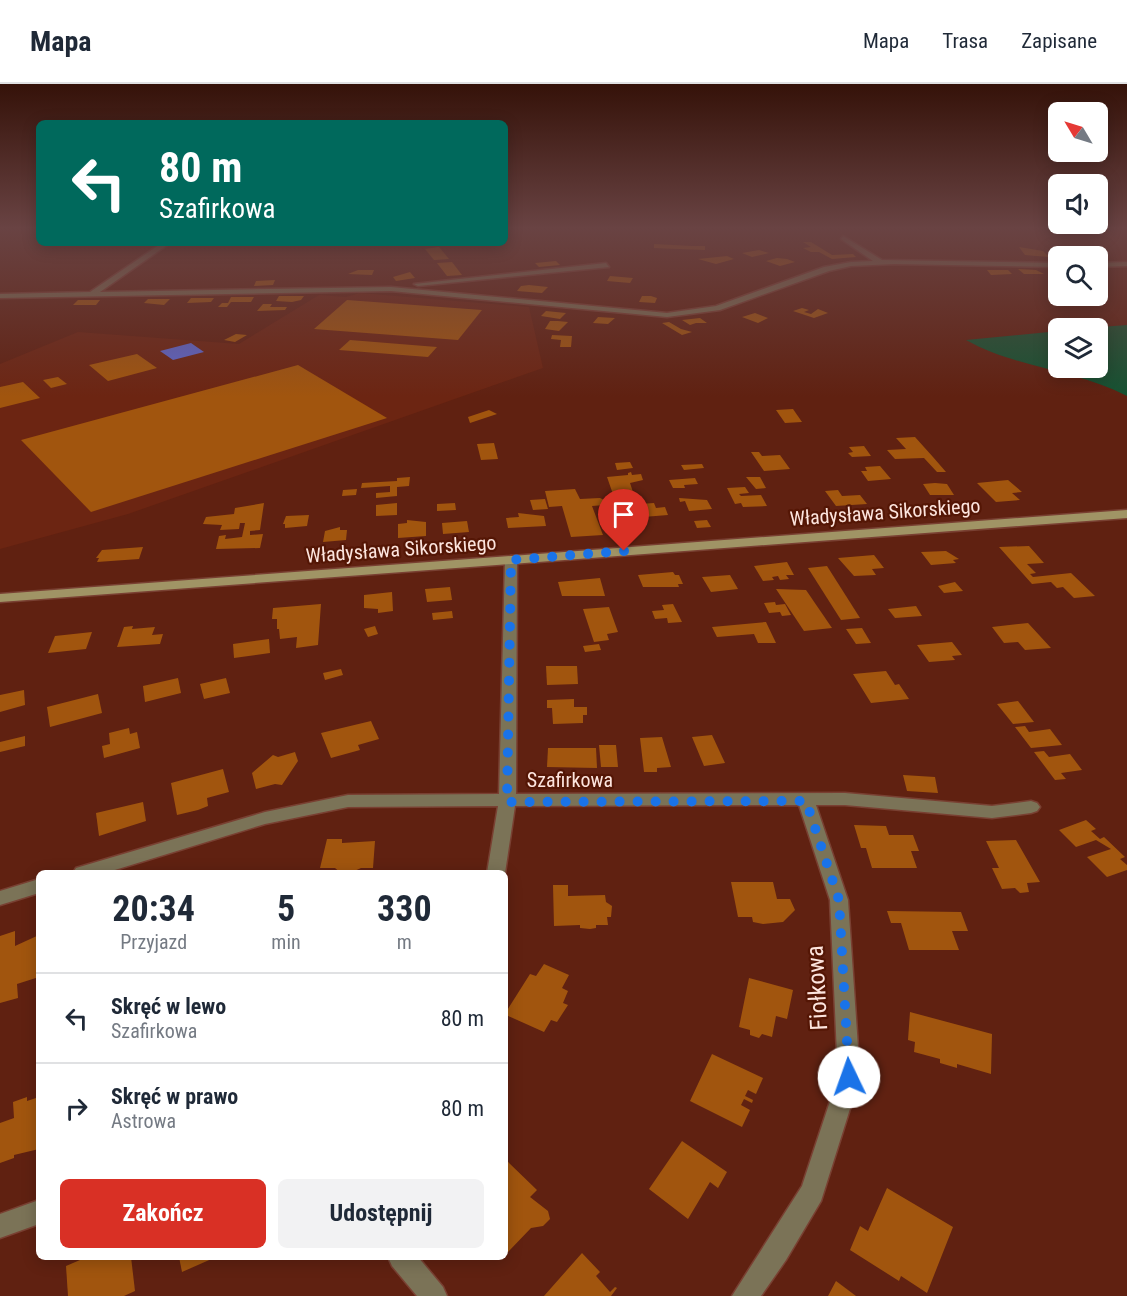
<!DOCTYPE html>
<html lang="pl">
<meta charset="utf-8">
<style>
:root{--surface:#fff;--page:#f2f2f3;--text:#1f2937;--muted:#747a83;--line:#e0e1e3;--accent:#d93025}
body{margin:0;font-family:"Roboto Condensed",sans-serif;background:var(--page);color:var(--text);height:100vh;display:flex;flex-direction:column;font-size:22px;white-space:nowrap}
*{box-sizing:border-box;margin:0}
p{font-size:20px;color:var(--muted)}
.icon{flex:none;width:33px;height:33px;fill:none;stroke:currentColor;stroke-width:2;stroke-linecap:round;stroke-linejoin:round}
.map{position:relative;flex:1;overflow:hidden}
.sheet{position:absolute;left:36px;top:786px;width:472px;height:390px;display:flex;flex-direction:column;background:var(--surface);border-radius:9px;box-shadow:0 3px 15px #0003}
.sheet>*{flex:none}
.hud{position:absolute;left:36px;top:36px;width:472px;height:126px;border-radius:9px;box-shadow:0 3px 15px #0003;background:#00695c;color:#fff;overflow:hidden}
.needle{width:39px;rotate:308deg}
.buttons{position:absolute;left:1048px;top:18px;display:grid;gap:12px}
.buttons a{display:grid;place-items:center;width:60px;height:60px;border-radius:9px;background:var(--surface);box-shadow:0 3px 15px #0003;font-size:30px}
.pin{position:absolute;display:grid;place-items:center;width:51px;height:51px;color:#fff;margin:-62px -26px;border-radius:50% 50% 50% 0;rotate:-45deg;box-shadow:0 0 6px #0007}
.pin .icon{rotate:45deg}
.me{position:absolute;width:66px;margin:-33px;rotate:357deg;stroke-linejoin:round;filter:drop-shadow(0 0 4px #0008)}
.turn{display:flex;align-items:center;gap:21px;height:126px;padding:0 24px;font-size:27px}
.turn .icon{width:78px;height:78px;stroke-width:2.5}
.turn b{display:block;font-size:42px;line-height:51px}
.eta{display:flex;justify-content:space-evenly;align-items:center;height:102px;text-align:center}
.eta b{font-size:36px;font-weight:700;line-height:42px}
.primary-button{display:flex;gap:12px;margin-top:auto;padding:12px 24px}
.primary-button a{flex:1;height:69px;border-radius:9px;background:var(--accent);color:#fff;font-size:24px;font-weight:700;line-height:69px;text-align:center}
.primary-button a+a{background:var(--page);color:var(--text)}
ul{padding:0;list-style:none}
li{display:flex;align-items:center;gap:18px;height:90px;padding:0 24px;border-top:2px solid var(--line)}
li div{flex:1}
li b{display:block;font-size:22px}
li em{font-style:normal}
header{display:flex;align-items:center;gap:36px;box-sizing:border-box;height:84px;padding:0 30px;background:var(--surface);border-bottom:2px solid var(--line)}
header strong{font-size:28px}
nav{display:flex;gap:33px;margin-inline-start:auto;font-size:21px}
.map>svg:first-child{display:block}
</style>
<header>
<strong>Mapa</strong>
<nav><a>Mapa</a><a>Trasa</a><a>Zapisane</a></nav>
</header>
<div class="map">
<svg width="1127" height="1212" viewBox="0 0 1127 1212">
<rect width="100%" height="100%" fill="#602111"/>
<polygon fill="#6c2512" points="360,209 529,223 543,284 128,430 0,465 0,280 78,248 239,260 319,211 346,213"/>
<path fill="#155232" d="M1127 241V312C1077 286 1016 284 966 256L1059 247V284H1098V244H1088Z"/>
<polygon fill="#5d67cd" points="191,259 204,268 173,276 160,267"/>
<g fill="#a1550e">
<polygon points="803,158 811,158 832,171 853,170 856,173 832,175 819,168 811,168 803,164 811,163"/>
<polygon points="654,160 692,162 705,162 705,166 654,164"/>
<polygon points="439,163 449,175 434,176 425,165"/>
<polygon points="1019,163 1043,167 1049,173 1025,171"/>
<polygon points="759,166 769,169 752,173 742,169"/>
<polygon points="727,172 734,175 716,180 698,175"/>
<polygon points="777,174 787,175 795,178 780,182 766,177"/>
<polygon points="556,177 560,181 539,183 535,179"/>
<polygon points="452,178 462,191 447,192 437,179"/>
<polygon points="1018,185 1036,186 1044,190 1024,190"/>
<polygon points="358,186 374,186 372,191 348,190"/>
<polygon points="987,186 1008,186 1012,190 991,191"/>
<polygon points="410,188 415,194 396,197 393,193"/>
<polygon points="610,192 633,194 630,199 607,197"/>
<polygon points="275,196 273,201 254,202 256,197"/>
<polygon points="521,202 529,201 548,203 542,209 517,207"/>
<polygon points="279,212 304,212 301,216 292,218 276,217"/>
<polygon points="642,212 651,212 657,214 655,219 639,218"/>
<polygon points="231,213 254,213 251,218 231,218 227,223 218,223 222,219 228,219"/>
<polygon points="191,214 214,214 211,218 187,219"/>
<polygon points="148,215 170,215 164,221 144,219"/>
<polygon points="78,216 100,216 96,221 73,221"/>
<polygon points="347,216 482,226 458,256 314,245"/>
<polygon points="263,220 272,220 270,223 287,223 285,226 257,227"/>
<polygon points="802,224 809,226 804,228 811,230 818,225 828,229 814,234 793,227"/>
<polygon points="546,227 566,229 560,235 541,232"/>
<polygon points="755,229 768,234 758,239 742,233"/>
<polygon points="598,233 615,234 608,240 593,239"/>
<polygon points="700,234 707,239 696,239 690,241 682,236"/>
<polygon points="550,237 558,237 568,238 559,247 545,245"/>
<polygon points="669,238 681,245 692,248 682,251 662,239"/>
<polygon points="236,250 247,251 235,258 224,256"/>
<polygon points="552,251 572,252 571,263 560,263 561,256 551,255"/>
<polygon points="350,256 437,263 428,273 339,266"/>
<polygon points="137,270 157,284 108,297 89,281"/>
<polygon points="298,281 387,334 91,428 21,356"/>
<polygon points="58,293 67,300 51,304 43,296"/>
<polygon points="23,298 40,314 0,324 0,303"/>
<polygon points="793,325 802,338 785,339 776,326"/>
<polygon points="489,326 497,330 470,339 468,333"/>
<polygon points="915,353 933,373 946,388 937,388 924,374 895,375 887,366 906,365 896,354"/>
<polygon points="494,359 498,375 481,376 477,360"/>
<polygon points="864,362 871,372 852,373 848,369 853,368 849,363"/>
<polygon points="751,368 759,368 762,372 780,371 790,385 764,387"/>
<polygon points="630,378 633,384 617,386 615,379"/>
<polygon points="702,380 704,384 684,386 681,381"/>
<polygon points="880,382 891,395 868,397 861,387 867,387 865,383"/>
<polygon points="631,388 632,391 641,390 643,396 630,399 635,414 615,416 607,393 628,391 628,389"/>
<polygon points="410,393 409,402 397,403 397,412 376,414 376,409 390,408 390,402 361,404 362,399 397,397 397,394"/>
<polygon points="746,393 760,393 766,404 756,405"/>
<polygon points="695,394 698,400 684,401 685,404 673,404 669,396"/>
<polygon points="1008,396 1022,408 1012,409 1020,416 996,418 977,399"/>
<polygon points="935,399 947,400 954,411 930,411 923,400"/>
<polygon points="745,403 749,409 739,410 741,412 761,411 767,422 743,423 741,419 735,420 727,404"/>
<polygon points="357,405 356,411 342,412 343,406"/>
<polygon points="575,405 580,415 600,414 604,416 605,421 592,422 603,451 571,453 562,422 549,423 545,407"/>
<polygon points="838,406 842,412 860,411 867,420 836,422 825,407"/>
<polygon points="679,414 707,416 712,425 689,427 685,417 680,418"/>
<polygon points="545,415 548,425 533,426 530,416"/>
<polygon points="264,419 260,446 250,447 250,451 263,450 260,464 216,465 219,452 226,451 225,455 242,453 245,439 240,439 239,445 220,446 222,441 203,440 206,433 234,430 235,424"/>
<polygon points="397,419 397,431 376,432 376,421"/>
<polygon points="455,419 456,426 437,427 437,420"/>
<polygon points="654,419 656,424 665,423 668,431 631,434 626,421"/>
<polygon points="518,429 544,432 546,442 508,444 506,434 519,433"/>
<polygon points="309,431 307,442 285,444 285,440 283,440 286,432"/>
<polygon points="407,436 426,438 426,452 398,454 398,440 407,439"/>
<polygon points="707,436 711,443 697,444 694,437"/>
<polygon points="467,437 469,448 443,450 442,439"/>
<polygon points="340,443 340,446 347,446 346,456 323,458 325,447"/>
<polygon points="1029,462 1044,479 1027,480 1036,489 1030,490 1033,493 1071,489 1095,512 1074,514 1063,503 1057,504 1051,498 1032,500 999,463"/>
<polygon points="143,463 139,475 97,478 99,474 96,474 102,466"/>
<polygon points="946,467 959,475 953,476 956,479 931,481 921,468"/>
<polygon points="874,471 884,484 872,485 876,491 854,492 838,474"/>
<polygon points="787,478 794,491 786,491 789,495 780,496 778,492 772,493 774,496 763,497 754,482"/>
<polygon points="827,482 860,534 841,536 808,484"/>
<polygon points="673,488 675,491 679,491 683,500 678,500 679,503 643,503 638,491"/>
<polygon points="730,491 738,505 711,508 702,493"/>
<polygon points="600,494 605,512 562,512 558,498"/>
<polygon points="955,498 963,507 944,509 938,502"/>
<polygon points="450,503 452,516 427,518 425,505"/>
<polygon points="776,505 806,506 832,544 804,547"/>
<polygon points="392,508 393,527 378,529 378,525 364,524 364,511"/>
<polygon points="775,518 776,521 785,520 791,531 782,532 780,528 769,529 764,519"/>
<polygon points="321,520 318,561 296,564 297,553 280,555 279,545 277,545 277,535 272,535 273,524"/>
<polygon points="673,520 682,538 668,539 667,534 655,535 652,527 664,526 662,521"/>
<polygon points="916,522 922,532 895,534 888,525"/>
<polygon points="609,523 618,548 607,550 609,556 594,558 583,525"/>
<polygon points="452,527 453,534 433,536 432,529"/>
<polygon points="766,538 776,559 758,559 754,550 717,553 712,543"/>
<polygon points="1028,539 1051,564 1025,566 1018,558 1004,559 992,543"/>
<polygon points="133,542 132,545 155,543 152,551 163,550 160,560 117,563 124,543"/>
<polygon points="375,542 378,550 368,553 364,545"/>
<polygon points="862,544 871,559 856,560 846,545"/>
<polygon points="92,548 86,565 48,569 55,552"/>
<polygon points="269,555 270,569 234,574 233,560"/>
<polygon points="952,558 962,571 952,572 955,576 929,578 917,561"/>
<polygon points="599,560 601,566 585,568 583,562"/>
<polygon points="546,582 577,582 578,600 547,601"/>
<polygon points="341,585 343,591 325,596 323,589"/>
<polygon points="886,587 895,601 899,600 909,615 871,619 853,590"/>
<polygon points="178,594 181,609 145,618 143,602"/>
<polygon points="226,594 230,609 204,615 200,600"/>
<polygon points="24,606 25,621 0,628 0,611"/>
<polygon points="98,610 102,629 50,643 47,623"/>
<polygon points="574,615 574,623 587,623 587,631 583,631 583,639 553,640 552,624 547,624 547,616"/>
<polygon points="1018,617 1034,638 1013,640 997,620"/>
<polygon points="371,637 379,655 358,661 360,666 331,674 321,649"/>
<polygon points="1025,642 1029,648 1050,645 1062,661 1031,664 1015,643"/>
<polygon points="129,644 130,650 137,648 140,664 104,674 102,662 110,660 109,649"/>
<polygon points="712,651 725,679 704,682 692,653"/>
<polygon points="25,652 25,662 0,668 0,658"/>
<polygon points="662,653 671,683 657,684 657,688 644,688 640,654"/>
<polygon points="599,661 616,661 618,683 601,683"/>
<polygon points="548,664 596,664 597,684 547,683"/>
<polygon points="1044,667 1049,673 1070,670 1082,686 1061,689 1066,695 1055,696 1034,668"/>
<polygon points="295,668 298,677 282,701 275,700 256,705 252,689 273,671 278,673"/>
<polygon points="223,685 229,708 207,714 208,722 198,726 177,731 171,699"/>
<polygon points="903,691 935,693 938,709 907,707"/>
<polygon points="143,718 146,737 99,752 96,729"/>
<polygon points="1086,736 1096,745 1091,747 1100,755 1104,753 1125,773 1120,775 1127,781 1127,786 1107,793 1087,773 1111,765 1096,756 1076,763 1059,746"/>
<polygon points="854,741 886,742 889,751 913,751 919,767 911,767 917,784 872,784 866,764 861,764"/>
<polygon points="327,755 342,755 342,759 375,757 373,784 361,784 350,789 341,789 335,784 320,784"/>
<polygon points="1016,756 1040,798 1027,799 1029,808 1020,809 1015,804 1002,805 992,784 999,784 986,757"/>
<polygon points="731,798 773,798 777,815 790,815 795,826 783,838 763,840 753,838 752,833 738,833"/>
<polygon points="553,801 568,801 568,812 605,811 606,818 612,822 611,833 607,833 608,841 596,841 596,844 590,845 580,844 580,841 554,842"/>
<polygon points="887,827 961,828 968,847 952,847 959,866 909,866 901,839 891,839"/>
<polygon points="15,847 15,862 39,851 39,893 17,900 18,914 0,919 0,852"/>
<polygon points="544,880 569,891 562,904 568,907 563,919 568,921 557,938 551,936 544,948 506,931 506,928 530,890 536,892"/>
<polygon points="749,894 793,906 787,935 776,932 772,953 762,950 759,954 750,951 750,946 739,943"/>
<polygon points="910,928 992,950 991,990 957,980 957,984 940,979 940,975 914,968 915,958 908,956"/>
<polygon points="712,970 763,994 756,1010 748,1006 745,1012 753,1016 752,1019 744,1015 741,1021 750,1026 742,1043 690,1017"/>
<polygon points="27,1013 27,1017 39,1013 39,1065 14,1071 14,1074 0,1079 0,1039 14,1034 13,1018"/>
<polygon points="682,1057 727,1088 718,1104 710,1098 688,1135 649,1105"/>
<polygon points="506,1076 537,1106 530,1113 548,1127 550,1135 543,1142 531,1144 508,1168 506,1165"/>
<polygon points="887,1104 953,1143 927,1209 901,1192 899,1197 850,1166 860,1142 868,1147"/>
<polygon points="582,1169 600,1188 596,1192 610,1208 615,1203 617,1204 611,1212 544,1212"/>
<polygon points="87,1173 131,1173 135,1207 124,1212 68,1212 66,1182"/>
<polygon points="179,1173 216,1173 182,1188"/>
<polygon points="836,1197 856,1212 828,1212"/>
</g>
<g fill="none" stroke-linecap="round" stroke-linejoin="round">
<g stroke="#794032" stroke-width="3">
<g id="street">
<polygon points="843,152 882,176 1059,179 1059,183 894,180 851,182 829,187 720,226 667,233 391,207 0,214 0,210 90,208 162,159 170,159 100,208 391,203 667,229 716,222 824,183 851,178 873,177 841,155"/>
<polygon points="1127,178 1127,182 1098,183 1098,179"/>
<polygon points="606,179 609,183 418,202 414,200"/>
<polygon points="511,472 517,476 516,710 845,709 992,722 1031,717 1037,719 1040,723 1037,727 1031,729 992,734 845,721 816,721 848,816 860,993 821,1117 786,1176 761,1212 732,1212 802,1102 838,993 830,816 799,721 515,722 505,789 487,789 498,722 348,723 265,740 105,789 73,789 76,784 265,728 348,711 499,710 505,476"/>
<polygon points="39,795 39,809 0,821 0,807"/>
<polygon points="39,1116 39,1140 0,1154 0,1130"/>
<polygon points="388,1173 418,1173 443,1203 447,1212 417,1212 392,1182"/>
</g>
</g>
<g stroke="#794032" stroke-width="3">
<polygon id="secondary" points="1127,426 1127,434 0,518 0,510"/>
</g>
<use href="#street" fill="#7b7357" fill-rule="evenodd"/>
<use href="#secondary" fill="#a09465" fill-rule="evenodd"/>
</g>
<linearGradient id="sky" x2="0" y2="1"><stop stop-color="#351209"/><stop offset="0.46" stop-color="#694343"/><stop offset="1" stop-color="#694343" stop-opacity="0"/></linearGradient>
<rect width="1127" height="313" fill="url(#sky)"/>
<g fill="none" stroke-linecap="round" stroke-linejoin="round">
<polyline stroke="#1a73e8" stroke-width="10" stroke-dasharray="0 18" points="624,467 511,476 507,718 806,717 839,816 849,993"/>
</g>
<g text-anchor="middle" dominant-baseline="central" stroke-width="4.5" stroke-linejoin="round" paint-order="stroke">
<g font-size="20" fill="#fde5de" stroke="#541605">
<text transform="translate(885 428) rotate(-4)">Władysława Sikorskiego</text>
<text transform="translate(401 465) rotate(-4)">Władysława Sikorskiego</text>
<text x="570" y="696">Szafirkowa</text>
</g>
<g font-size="24" fill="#fde5de" stroke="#541605">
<text transform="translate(817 904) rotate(-93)">Fiołkowa</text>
</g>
</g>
</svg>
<div class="buttons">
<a><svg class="needle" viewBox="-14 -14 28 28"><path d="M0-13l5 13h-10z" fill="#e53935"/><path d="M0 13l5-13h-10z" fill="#747a83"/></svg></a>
<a><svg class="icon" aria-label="sound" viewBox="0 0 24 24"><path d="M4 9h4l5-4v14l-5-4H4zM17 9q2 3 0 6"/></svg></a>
<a><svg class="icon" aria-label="search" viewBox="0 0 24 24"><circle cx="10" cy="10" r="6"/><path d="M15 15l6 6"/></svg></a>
<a><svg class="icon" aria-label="layers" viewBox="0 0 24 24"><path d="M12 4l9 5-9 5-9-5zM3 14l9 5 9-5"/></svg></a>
</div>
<div class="pin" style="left:624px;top:467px;background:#d93025"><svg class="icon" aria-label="arrive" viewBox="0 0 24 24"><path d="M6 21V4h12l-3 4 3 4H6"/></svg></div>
<svg class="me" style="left:849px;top:993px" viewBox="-20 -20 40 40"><circle r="19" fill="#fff"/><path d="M0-13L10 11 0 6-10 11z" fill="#1a73e8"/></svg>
<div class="hud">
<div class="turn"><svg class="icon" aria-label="left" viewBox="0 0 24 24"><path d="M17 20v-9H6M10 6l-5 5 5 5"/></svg><div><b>80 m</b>Szafirkowa</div></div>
</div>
<section class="sheet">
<div class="eta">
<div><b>20:34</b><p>Przyjazd</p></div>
<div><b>5</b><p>min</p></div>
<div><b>330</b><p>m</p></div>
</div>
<ul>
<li><svg class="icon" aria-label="left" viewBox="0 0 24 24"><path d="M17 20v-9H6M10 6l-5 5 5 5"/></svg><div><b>Skręć w lewo</b><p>Szafirkowa</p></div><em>80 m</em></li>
<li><svg class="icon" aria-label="right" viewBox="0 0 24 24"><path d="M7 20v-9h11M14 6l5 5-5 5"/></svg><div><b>Skręć w prawo</b><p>Astrowa</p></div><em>80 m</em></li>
</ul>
<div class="primary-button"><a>Zakończ</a><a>Udostępnij</a></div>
</section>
</div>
